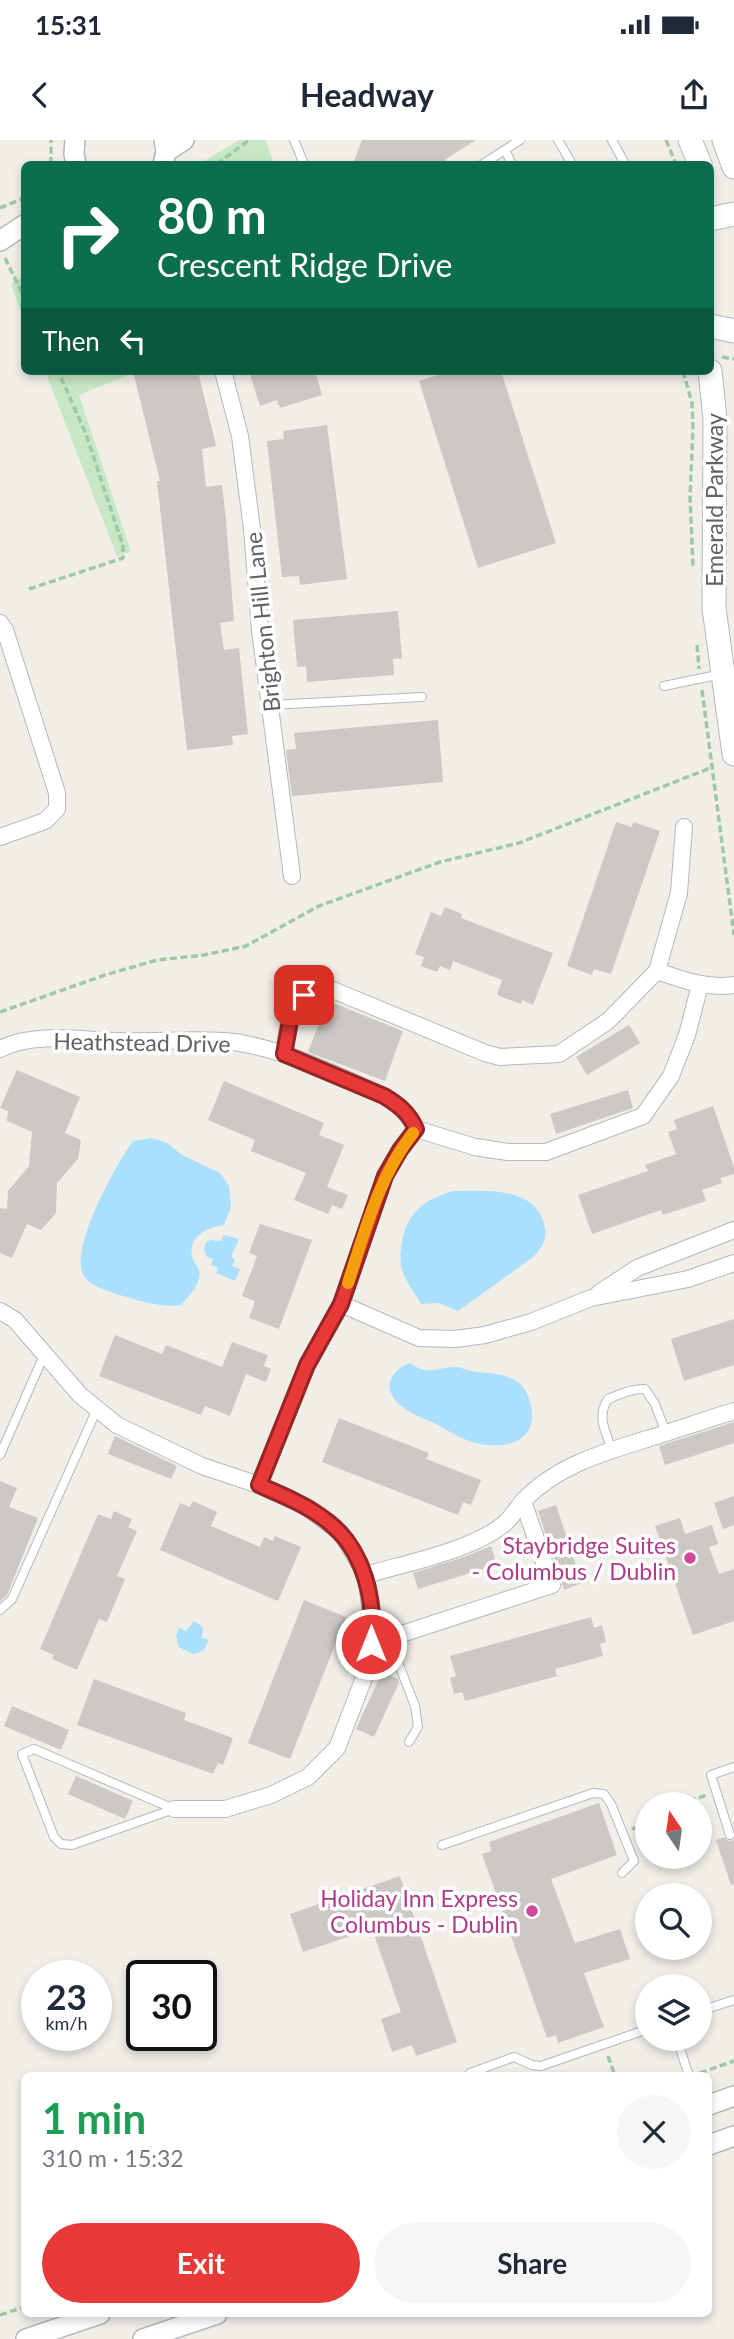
<!DOCTYPE html>
<meta charset="utf-8">
<style>
:root{--surface:#fff;--page:#f6f6f7;--text:#1f2937;--muted:#747a83;--accent:#e63938}
body{margin:0;font-family:Lato,sans-serif;background:var(--page);color:var(--text);height:100vh;display:flex;flex-direction:column;font-size:26px;white-space:nowrap}
*{box-sizing:border-box;margin:0}
p{font-size:23px;color:var(--muted)}
.icon{flex:none;width:38px;height:38px;fill:none;stroke:currentColor;stroke-width:2;stroke-linecap:round;stroke-linejoin:round}
.map{position:relative;flex:1;overflow:hidden}
.details{position:absolute;left:21px;top:1932px;width:691px;height:245px;display:flex;flex-direction:column;background:var(--surface);border-radius:10px;box-shadow:0 4px 10px #0003}
.details>*{flex:none}
.guide{position:absolute;left:21px;top:21px;width:693px;height:214px;border-radius:10px;box-shadow:0 4px 10px #0003;background:#0b6e4f;color:#fff;overflow:hidden}
.needle{width:46px;rotate:347deg}
.fabs{position:absolute;left:635px;top:1652px;display:grid;gap:14px}
.fabs a{display:grid;place-items:center;width:77px;height:77px;border-radius:50%;background:var(--surface);box-shadow:0 4px 10px #0003;font-size:35px}
.speed{position:absolute;left:21px;top:1820px;display:flex;gap:14px;font-size:35px;font-weight:700;text-align:center}
.speed>*{display:grid;place-content:center;width:91px;height:91px;border-radius:50%;background:var(--surface);box-shadow:0 4px 10px #0003;line-height:1}
.speed small{font-size:18px;font-weight:400}
.speed .limit{border:4px solid #111;border-radius:10px;background:#fff;color:#111}
.pin{position:absolute;display:grid;place-items:center;width:60px;height:60px;color:#fff;margin:-30px;border-radius:14px;box-shadow:0 4px 10px #0006}
.me{position:absolute;width:77px;margin:-38px;rotate:0deg;stroke-linejoin:round;filter:drop-shadow(0 0 5px #0008)}
.turn{display:flex;align-items:center;gap:24px;height:147px;padding:0 21px;font-size:32px}
.turn .icon{width:91px;height:91px;stroke-width:2.5}
.turn b{display:block;font-size:49px;line-height:60px}
.then{display:flex;align-items:center;height:66px;padding:0 21px;background:#0003;gap:14px;font-size:26px}
.round{display:grid;place-items:center;flex:none;width:74px;height:74px;border-radius:37px;background:var(--page)}
.head{display:flex;align-items:center;justify-content:space-between;height:119px;padding:0 21px}
h1{font-size:42px;font-weight:700;line-height:52px;color:#1e9e55}
.action{display:flex;gap:14px;margin-top:auto;padding:14px 21px}
.action a{flex:1;height:80px;border-radius:42px;background:var(--accent);color:#fff;font-size:28px;font-weight:700;line-height:80px;text-align:center}
.action a+a{background:var(--page);color:var(--text)}
.status{display:flex;justify-content:space-between;align-items:center;height:49px;padding:0 35px;background:var(--surface);direction:ltr}
.status svg{height:19px;fill:currentColor}
header{display:flex;justify-content:space-between;align-items:center;height:91px;padding:0 21px;background:var(--surface);font-size:32px;font-weight:700}
.map>svg:first-child{display:block}
</style>
<div class="status"><b>15:31</b><svg viewBox="0 0 49 12"><path d="M0 12V9h3v3zM5 12V6h3v6zM10 12V3h3v9zM15 12V0h3v12zM26 1h20v11H26zM47 4h2v5h-2z"/></svg></div>
<header><svg class="icon" aria-label="back" viewBox="0 0 24 24"><path d="M15 5l-7 7 7 7"/></svg>Headway<svg class="icon" aria-label="share" viewBox="0 0 24 24"><path d="M12 15V3M7 8l5-5 5 5M5 13v7h14v-7"/></svg></header>
<div class="map">
<svg width="734" height="2199" viewBox="0 0 734 2199">
<rect width="100%" height="100%" fill="#f0eee7"/>
<g fill="#c7e7c5">
<polygon points="239,0 266,0 274,24 200,24"/>
<polygon points="24,135 24,180 11,144"/>
<polygon points="45,231 137,231 79,255 131,412 117,416"/>
</g>
<g fill="#aadffd">
<path d="M151 998 167 1003 182 1015 220 1033 229 1046 231 1067 224 1085C208 1087 188 1096 192 1116 193 1122 198 1126 199 1131 202 1143 188 1157 181 1165 161 1168 142 1161 123 1156 111 1152 91 1147 84 1136 68 1110 117 1023 133 1001Z"/>
<path d="M453 1051C483 1051 535 1046 544 1084 548 1098 543 1107 532 1118L458 1171 439 1163 421 1164C415 1153 406 1142 402 1130 399 1119 401 1107 403 1097 410 1069 427 1059 453 1051Z"/>
<polygon points="224,1095 239,1099 231,1117 235,1119 232,1126 240,1129 235,1141 216,1133 218,1128 211,1125 213,1119 207,1117 204,1110 206,1102 211,1100 221,1101"/>
<path d="M410 1223C430 1237 436 1227 456 1227 461 1227 466 1230 471 1231 488 1234 503 1232 518 1242 527 1249 532 1264 532 1275 533 1307 492 1310 469 1301 458 1297 447 1290 436 1284 422 1277 399 1270 392 1255 384 1241 397 1227 410 1223Z"/>
<polygon points="194,1481 203,1487 202,1498 209,1500 203,1511 193,1514 179,1507 176,1496 179,1488 186,1491"/>
</g>
<g fill="#ccc9c4">
<polygon points="362,0 476,0 446,19 444,24 353,24"/>
<polygon points="133,231 198,231 216,306 202,309 206,347 222,345 226,380 234,481 220,483 224,510 239,508 248,594 232,596 233,605 187,610 157,341 160,341"/>
<polygon points="249,231 315,231 322,255 280,268 277,260 260,266"/>
<polygon points="451,231 501,231 556,403 478,428 419,241"/>
<polygon points="327,285 347,439 300,445 299,436 282,437 267,301 284,299 283,291"/>
<polygon points="398,471 402,518 393,519 394,535 307,542 306,526 297,527 293,480"/>
<polygon points="438,580 443,642 292,656 286,610 296,609 294,593"/>
<polygon points="616,682 632,687 633,682 660,691 611,834 594,829 592,835 567,826"/>
<polygon points="445,767 462,774 461,778 553,813 533,865 522,860 521,864 497,855 502,840 453,821 450,830 440,826 437,832 421,826 424,817 415,814 431,772 441,776"/>
<polygon points="328,861 403,891 385,941 308,912"/>
<polygon points="629,885 640,903 587,935 576,917"/>
<polygon points="17,930 80,957 65,993 81,1000 78,1019 57,1043 56,1073 41,1090 27,1084 12,1118 0,1113 0,1068 7,1069 8,1051 29,1026 32,992 7,981 8,971 0,968"/>
<polygon points="224,941 324,983 319,995 344,1005 327,1047 348,1055 342,1069 332,1065 328,1074 294,1060 306,1033 251,1011 255,1000 208,980"/>
<polygon points="628,950 633,968 556,994 550,974"/>
<polygon points="713,966 734,1027 734,1034 720,1038 722,1043 702,1050 706,1061 663,1075 661,1070 592,1094 578,1055 648,1031 645,1025 676,1014 668,992 677,989 674,980"/>
<polygon points="260,1084 312,1100 279,1189 249,1178 255,1161 242,1156 257,1116 249,1113"/>
<polygon points="734,1179 734,1225 684,1241 671,1199"/>
<polygon points="115,1195 162,1214 166,1205 222,1227 232,1202 268,1215 264,1226 271,1229 266,1242 246,1234 230,1276 205,1266 201,1275 99,1236"/>
<polygon points="339,1278 429,1313 426,1319 481,1340 471,1365 463,1362 458,1375 322,1322"/>
<polygon points="734,1282 734,1303 665,1325 659,1306"/>
<polygon points="115,1296 177,1326 171,1339 108,1314"/>
<polygon points="0,1341 17,1348 9,1367 38,1378 7,1455 0,1461"/>
<polygon points="734,1356 734,1385 723,1389 714,1363"/>
<polygon points="193,1361 217,1372 211,1386 260,1407 264,1397 273,1401 275,1396 301,1407 278,1461 160,1410 180,1363 190,1367"/>
<polygon points="556,1365 582,1443 564,1450 538,1371"/>
<polygon points="114,1371 132,1379 128,1387 137,1391 117,1436 125,1439 107,1482 99,1479 77,1530 52,1519 54,1515 40,1509 98,1374 111,1379"/>
<polygon points="680,1378 685,1394 712,1385 718,1404 709,1407 719,1434 734,1429 734,1481 693,1495 655,1386"/>
<polygon points="491,1406 497,1425 418,1449 413,1433 461,1418"/>
<polygon points="304,1460 346,1477 290,1619 248,1603"/>
<polygon points="591,1477 594,1488 602,1485 606,1502 600,1504 603,1516 555,1529 557,1536 465,1561 462,1552 454,1554 450,1538 456,1536 450,1516"/>
<polygon points="382,1532 398,1539 399,1543 374,1597 356,1589"/>
<polygon points="94,1539 186,1573 184,1580 233,1598 223,1625 218,1623 213,1634 77,1585"/>
<polygon points="12,1566 69,1590 61,1610 4,1586"/>
<polygon points="76,1636 133,1661 125,1679 68,1654"/>
<polygon points="599,1663 617,1715 551,1739 575,1803 620,1789 630,1819 584,1833 604,1887 558,1903 556,1895 547,1898 482,1714 491,1711 489,1702"/>
<polygon points="724,1697 728,1701 734,1700 734,1744 731,1745 716,1700"/>
<polygon points="400,1736 457,1902 416,1916 412,1905 392,1912 381,1879 401,1872 372,1789 303,1812 290,1774"/>
</g>
<g fill="none" stroke-linecap="round" stroke-linejoin="round">
<g stroke="#b4b8bb" stroke-width="10">
<g id="service">
<polyline points="294,0 304,24"/>
<polyline points="558,0 572,24"/>
<polyline points="612,0 625,24"/>
<polyline points="505,10 512,24"/>
<polyline points="483,24 520,0"/>
<polyline points="664,546 722,534"/>
<polyline points="270,565 422,557"/>
<path d="M612 1310C606 1292 596 1277 608 1259 619 1254 633 1248 645 1249L655 1264 666 1293"/>
<polyline points="0,1315 45,1213"/>
<polyline points="0,1470 12,1459 97,1269"/>
<polyline points="389,1499 415,1566 418,1587 409,1602"/>
<polygon points="34,1609 174,1669 72,1705 61,1704 54,1697 22,1614"/>
<polyline points="730,1695 711,1635 734,1627"/>
<polyline points="442,1705 593,1653 604,1654 611,1664 634,1721 622,1733"/>
<polyline points="700,1871 734,1860"/>
<polyline points="677,1899 689,1936"/>
<polyline points="470,1933 514,1917 532,1925 541,1926 648,1889"/>
</g>
</g>
<g stroke="#b4b8bb" stroke-width="18">
<g id="minor">
<polyline points="223,231 240,296 252,389 260,490 292,736"/>
<polyline points="0,483 5,490 57,653 57,669 45,681 0,697"/>
<polyline points="657,831 679,753 684,687"/>
<path d="M0 909C34 892 80 900 116 901 155 903 195 897 234 902 287 910 336 935 384 956 399 965 408 973 416 989L475 1007 508 1012H546L643 976 671 936 687 895 700 845"/>
<path d="M284 914C290 878 287 849 333 850L485 913 500 917 559 914 608 881 657 831C683 840 706 849 734 845"/>
<polyline points="599,1153 637,1128 734,1090"/>
<polyline points="341,1164 419,1198 455,1199 485,1195 531,1182 591,1158 688,1139 734,1123"/>
<polyline points="0,1171 15,1180 80,1255 117,1285 202,1326 259,1345 307,1367 342,1394 366,1435 373,1490 369,1525 337,1608 308,1637 271,1655 225,1669 174,1669"/>
<polyline points="259,1345 307,1225 341,1164 385,1036 400,1010 416,989"/>
<path d="M366 1435C406 1423 474 1410 505 1383 512 1377 517 1368 523 1361"/>
<path d="M371 1504 552 1445 523 1361C556 1326 602 1313 647 1299 676 1290 705 1280 734 1271"/>
</g>
</g>
<g stroke="#b4b8bb" stroke-width="22">
<g id="tertiary">
<polyline points="75,0 74,14 76,24"/>
<polyline points="166,12 184,0"/>
<polyline points="163,24 166,12 164,0"/>
<polyline points="0,101 24,85"/>
<polyline points="709,1965 734,1956"/>
<polyline points="709,2005 734,1996"/>
<polyline points="26,2199 100,2174"/>
<polyline points="143,2199 217,2174"/>
</g>
</g>
<g stroke="#b3b7bb" stroke-width="25">
<g id="secondary">
<polyline points="690,0 700,24"/>
<polyline points="724,0 734,27"/>
<polyline points="710,79 734,74"/>
<polyline points="710,186 734,191"/>
<polyline points="710,231 715,279 714,468 734,614"/>
</g>
</g>
<g stroke="#9ec8a7" stroke-width="3.5" stroke-dasharray="7 3.5" stroke-linecap="butt">
<polyline points="666,0 676,24"/>
<polyline points="51,24 51,0"/>
<polyline points="217,24 249,0"/>
<polyline points="0,68 24,58"/>
<polyline points="5,118 24,157"/>
<polyline points="722,217 734,219"/>
<polyline points="683,231 692,263 693,288 690,357 693,427"/>
<polyline points="29,449 123,418 123,406 86,294 58,231"/>
<polyline points="697,505 699,529"/>
<polyline points="702,550 734,795"/>
<polyline points="0,872 105,835 157,820 204,815 246,806 319,766 440,722 519,703 713,627"/>
<polyline points="679,1664 707,1655"/>
<polyline points="632,1689 648,1683"/>
<polyline points="608,1916 615,1936"/>
<polyline points="700,1933 734,1921"/>
<polyline points="0,2175 24,2167"/>
</g>
<use href="#service" stroke="#fff" stroke-width="8"/>
<use href="#minor" stroke="#fff" stroke-width="16"/>
<use href="#tertiary" stroke="#fff" stroke-width="19"/>
<use href="#secondary" stroke="#fff" stroke-width="23"/>
</g>
<g fill="none" stroke-linecap="round" stroke-linejoin="round">
<g stroke="#962524" stroke-width="18">
<path id="route" d="M304 855 293 865 284 914 384 956C399 965 409 973 416 989L400 1010 385 1036 341 1164 307 1225 259 1345C282 1355 307 1365 327 1381 364 1409 376 1460 371 1504"/>
</g>
<use href="#route" stroke="#e63938" stroke-width="12"/>
<path stroke="#f59e0b" stroke-width="12" d="M348 1143C365 1091 379 1036 413 993"/>
</g>
<g fill="#d1479c" stroke="#fff" stroke-width="2.5">
<circle cx="690" cy="1418" r="7"/>
<circle cx="532" cy="1771" r="7"/>
</g>
<g text-anchor="middle" dominant-baseline="central" stroke-width="7" stroke-linejoin="round" paint-order="stroke">
<g font-size="23" fill="#5e6367" stroke="#fff">
<text transform="translate(714 360) rotate(-90)">Emerald Parkway</text>
<text transform="translate(262 482) rotate(-96)">Brighton Hill Lane</text>
<text transform="translate(142 902) rotate(1)">Heathstead Drive</text>
</g>
<g font-size="23" fill="#b23c85" stroke="#fff" text-anchor="end">
<text x="676" y="1405">Staybridge Suites<tspan x="676" dy="26">- Columbus / Dublin</tspan></text>
<text x="518" y="1758">Holiday Inn Express<tspan x="518" dy="26">Columbus - Dublin</tspan></text>
</g>
</g>
</svg>
<div class="fabs">
<a><svg class="needle" viewBox="-14 -14 28 28"><path d="M0-13l5 13h-10z" fill="#e53935"/><path d="M0 13l5-13h-10z" fill="#747a83"/></svg></a>
<a><svg class="icon" aria-label="search" viewBox="0 0 24 24"><circle cx="10" cy="10" r="6"/><path d="M15 15l6 6"/></svg></a>
<a><svg class="icon" aria-label="layers" viewBox="0 0 24 24"><path d="M12 4l9 5-9 5-9-5zM3 14l9 5 9-5"/></svg></a>
</div>
<div class="speed"><div>23<small>km/h</small></div><div class="limit">30</div></div>
<div class="pin" style="left:304px;top:855px;background:#d93025"><svg class="icon" aria-label="arrive" viewBox="0 0 24 24"><path d="M6 21V4h12l-3 4 3 4H6"/></svg></div>
<svg class="me" style="left:371px;top:1504px" viewBox="-20 -20 40 40"><circle r="17" fill="#e63938" stroke="#fff" stroke-width="3"/><path d="M0-11L8 9 0 5-8 9z" fill="#fff"/></svg>
<div class="guide">
<div class="turn"><svg class="icon" aria-label="right" viewBox="0 0 24 24"><path d="M7 20v-9h11M14 6l5 5-5 5"/></svg><div><b>80 m</b>Crescent Ridge Drive</div></div>
<div class="then">Then<svg class="icon" aria-label="left" viewBox="0 0 24 24"><path d="M17 20v-9H6M10 6l-5 5 5 5"/></svg></div>
</div>
<section class="details">
<div class="head"><div><h1>1 min</h1><p>310 m · 15:32</p></div><a class="round"><svg class="icon" aria-label="close" viewBox="0 0 24 24"><path d="M6 6l12 12M18 6L6 18"/></svg></a></div>
<div class="action"><a>Exit</a><a>Share</a></div>
</section>
</div>
